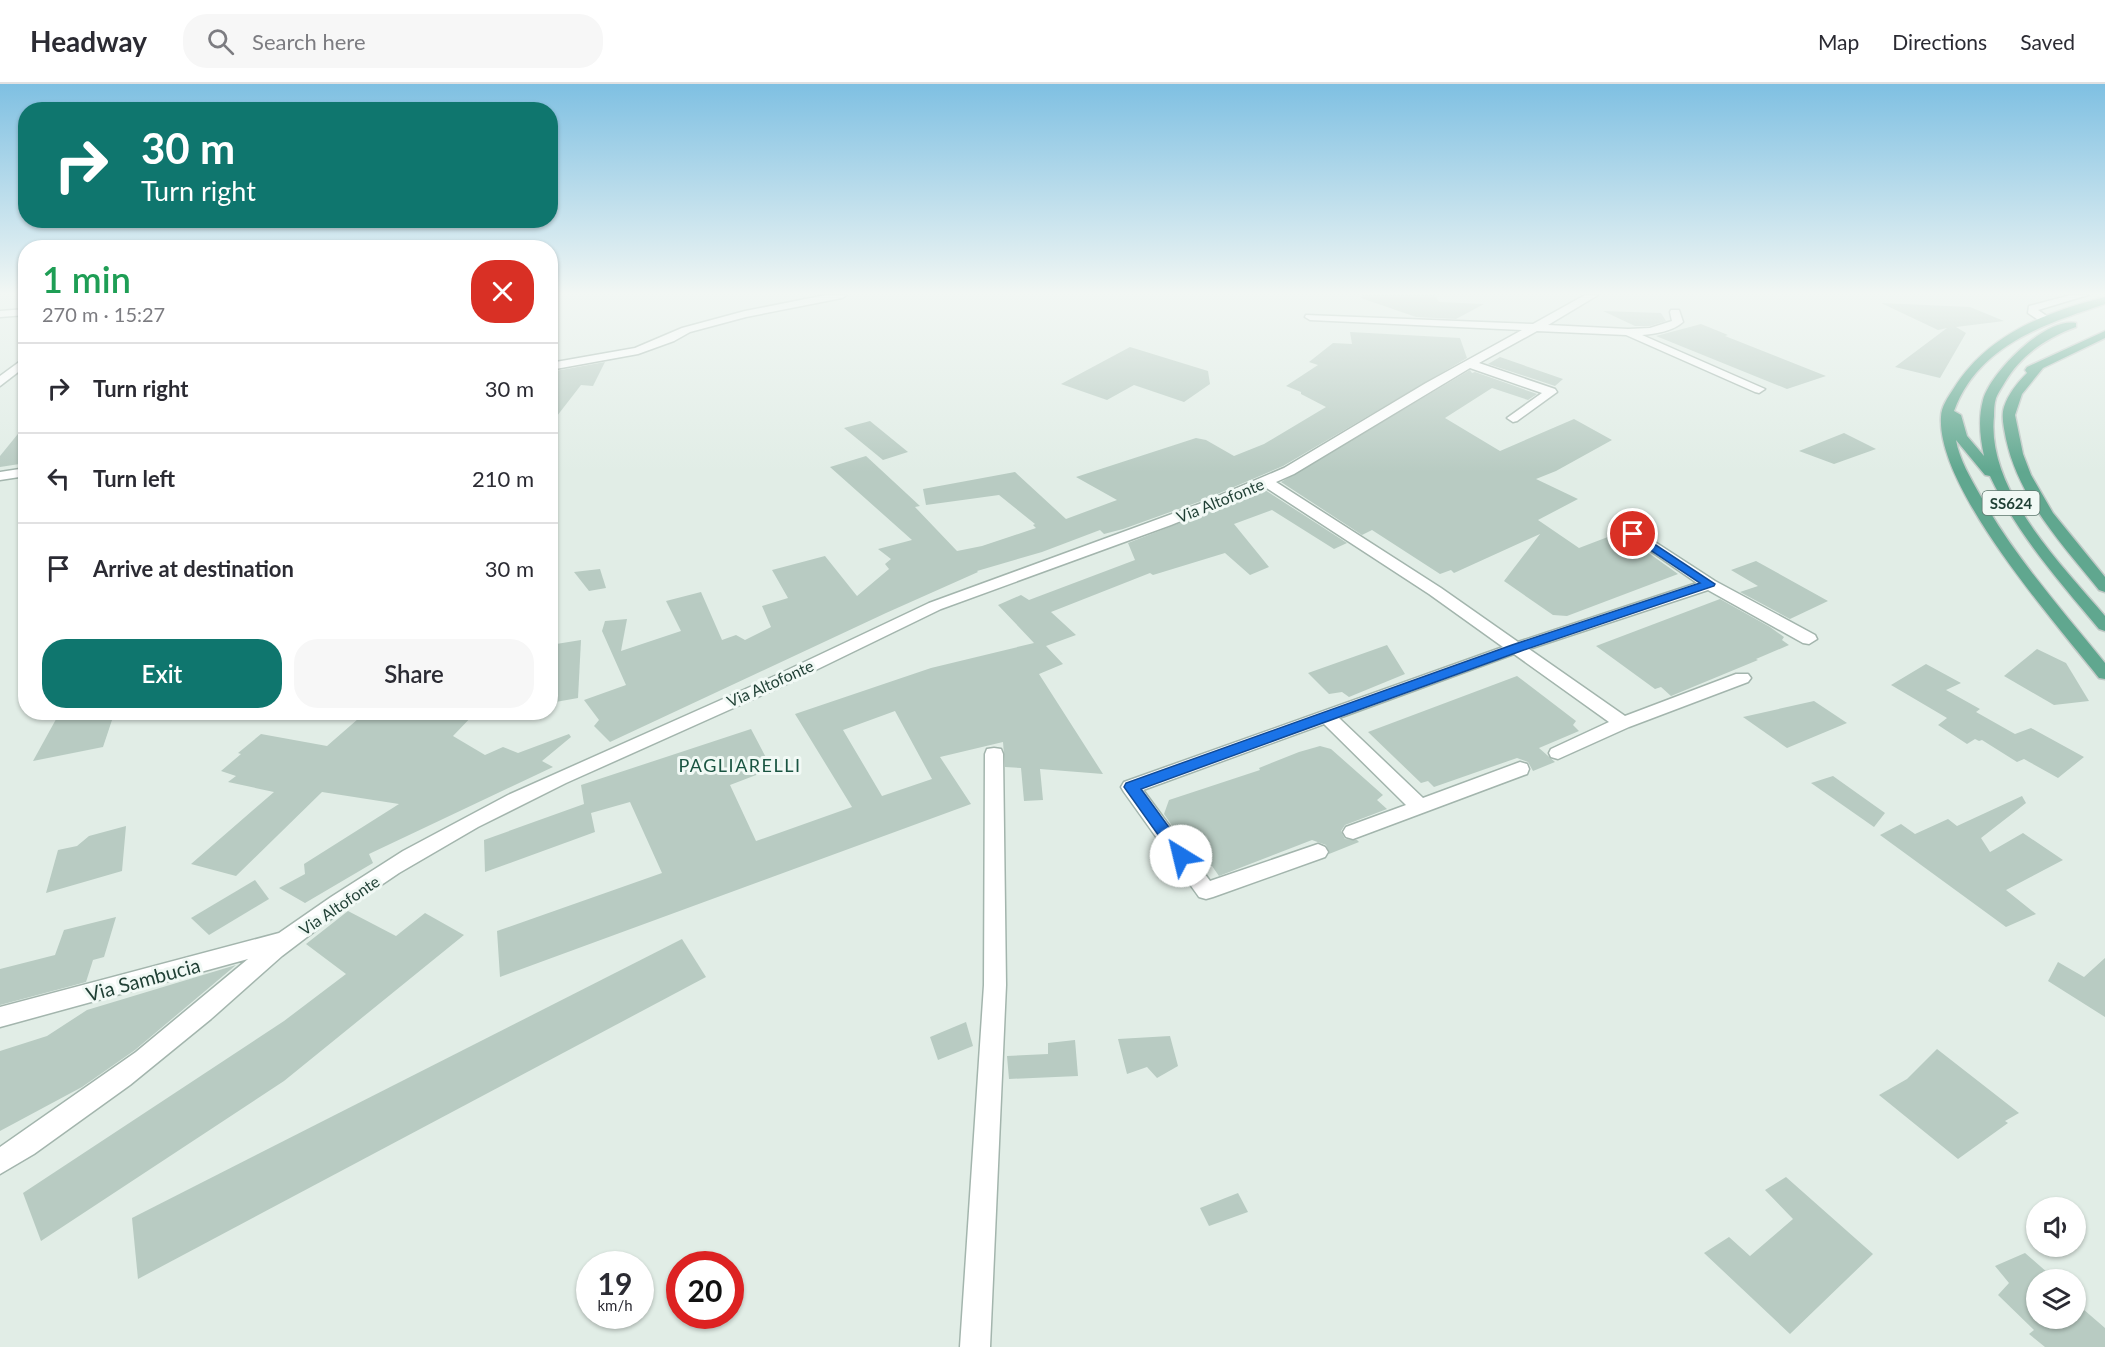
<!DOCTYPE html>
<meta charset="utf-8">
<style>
:root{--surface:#fff;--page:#f7f7f7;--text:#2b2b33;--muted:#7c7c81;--line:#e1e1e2;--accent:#0f766e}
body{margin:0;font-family:Lato,sans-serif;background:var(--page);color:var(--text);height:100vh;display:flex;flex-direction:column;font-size:22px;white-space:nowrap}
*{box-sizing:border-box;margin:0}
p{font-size:20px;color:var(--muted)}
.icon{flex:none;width:33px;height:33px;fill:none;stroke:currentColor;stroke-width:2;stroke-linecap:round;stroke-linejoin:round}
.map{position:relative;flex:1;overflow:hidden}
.sheet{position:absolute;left:18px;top:156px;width:540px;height:480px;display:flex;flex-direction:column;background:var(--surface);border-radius:24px;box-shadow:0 2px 4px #0004}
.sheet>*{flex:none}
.hud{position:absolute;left:18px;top:18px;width:540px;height:126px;border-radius:24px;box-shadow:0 2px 4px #0004;background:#0f766e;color:#fff;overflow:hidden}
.tools{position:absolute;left:2026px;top:1113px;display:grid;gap:12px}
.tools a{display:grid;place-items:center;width:60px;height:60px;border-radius:50%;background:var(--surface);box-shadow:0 2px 4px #0004;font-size:30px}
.speed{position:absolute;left:576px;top:1167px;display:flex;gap:12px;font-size:30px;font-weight:700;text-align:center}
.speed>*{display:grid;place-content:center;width:78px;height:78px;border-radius:50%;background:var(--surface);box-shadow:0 2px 4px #0004;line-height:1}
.speed small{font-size:15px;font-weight:400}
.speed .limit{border:9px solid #d22;background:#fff;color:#111}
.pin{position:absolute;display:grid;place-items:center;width:51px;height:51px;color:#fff;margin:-26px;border:3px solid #fff;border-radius:50%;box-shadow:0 2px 6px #0007}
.me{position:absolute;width:66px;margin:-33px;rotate:324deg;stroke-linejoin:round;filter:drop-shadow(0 0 4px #0008)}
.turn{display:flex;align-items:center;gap:21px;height:126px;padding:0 24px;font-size:27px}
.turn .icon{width:78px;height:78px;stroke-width:2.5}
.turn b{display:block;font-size:42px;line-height:51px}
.round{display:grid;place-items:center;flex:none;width:63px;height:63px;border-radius:24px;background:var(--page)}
.summary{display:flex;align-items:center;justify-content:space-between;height:102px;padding:0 24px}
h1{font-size:36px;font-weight:600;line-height:45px;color:#1e9e55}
.action{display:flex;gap:12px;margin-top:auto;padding:12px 24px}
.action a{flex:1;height:69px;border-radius:24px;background:var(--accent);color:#fff;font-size:24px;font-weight:600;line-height:69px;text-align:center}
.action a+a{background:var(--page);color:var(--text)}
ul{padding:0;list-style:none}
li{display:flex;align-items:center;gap:18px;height:90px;padding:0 24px;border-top:2px solid var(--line)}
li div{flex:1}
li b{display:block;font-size:22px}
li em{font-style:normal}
header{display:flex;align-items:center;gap:36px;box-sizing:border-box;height:84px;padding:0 30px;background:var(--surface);border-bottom:2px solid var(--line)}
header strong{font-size:28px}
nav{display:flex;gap:33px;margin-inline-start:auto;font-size:21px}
.search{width:420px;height:54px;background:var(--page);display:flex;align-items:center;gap:15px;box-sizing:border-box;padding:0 21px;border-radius:24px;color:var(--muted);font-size:22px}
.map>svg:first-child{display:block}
</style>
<header>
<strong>Headway</strong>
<div class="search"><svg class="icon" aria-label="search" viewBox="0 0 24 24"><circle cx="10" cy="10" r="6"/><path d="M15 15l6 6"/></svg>Search here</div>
<nav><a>Map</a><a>Directions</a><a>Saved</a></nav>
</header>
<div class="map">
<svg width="2105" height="1263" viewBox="0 0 2105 1263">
<rect width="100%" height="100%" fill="#e1ede6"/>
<g fill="#b8cbc2" fill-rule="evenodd">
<polygon points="1362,211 1435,211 1439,218 1484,220 1456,235 1416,233 1361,214"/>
<polygon points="1881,219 1970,223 2004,237 1956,243 1966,249 1940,294 1895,283 1947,244 1938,246"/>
<polygon points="1603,227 1661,229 1666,237 1650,242 1635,242"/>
<polygon points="1701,240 1728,251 1725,252 1826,292 1787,305 1656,252"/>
<polygon points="1350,248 1460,254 1467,274 1283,382 1201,417 1123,445 1104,450 1100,446 1042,468 977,487 978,488 886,529 610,658 594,642 599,636 584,616 626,601 602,547 605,537 627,535 621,567 681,547 666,517 701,508 722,556 736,551 745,556 771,543 762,522 788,514 772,486 825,472 857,512 889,485 885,480 891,475 878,465 912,456 830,383 866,372 920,422 915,423 957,467 982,462 1036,444 1033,441 1035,440 999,411 926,421 923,405 1015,388 1066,435 1117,416 1076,393 1196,354 1206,356 1234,372 1264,360 1326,323 1301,310 1301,308 1286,302 1318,281 1309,278 1333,259 1352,260"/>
<polygon points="1130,263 1208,287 1210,300 1184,318 1134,301 1107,316 1061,300"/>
<polygon points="1500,273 1563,295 1555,302 1488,280"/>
<polygon points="605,278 593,302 581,301 550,341 550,288"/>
<polygon points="1470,286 1472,289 1475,288 1537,310 1528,316 1492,304 1445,334 1500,367 1574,335 1612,356 1556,387 1536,395 1578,415 1538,436 1579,464 1613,451 1622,457 1629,455 1678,490 1567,532 1553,531 1504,497 1540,450 1454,489 1451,486 1440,490 1372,446 1362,451 1281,398"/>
<polygon points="870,337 908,368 883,376 844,344"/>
<polygon points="26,340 26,379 0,383 0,372"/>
<polygon points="1844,349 1876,365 1834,380 1799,367"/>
<path d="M1265 406 1347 459 1334 465 1272 426 1234 440 1269 483 1250 491 1225 469 1153 491 1150 489 1051 528 1076 551 1046 562 1063 580 1039 590 1103 690 1040 685 1043 716 1024 717 1021 684 1005 683 1003 658 940 673 971 720 500 893 497 847 662 789 630 718 591 729 595 748 485 788 484 756 584 720 581 701 751 645 772 685 730 701 756 757 852 723 795 630 931 584 1034 559 998 521 1021 511 1029 516 1135 476 1128 459ZM895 627 932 695 882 712 843 646Z"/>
<polygon points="1756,477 1828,517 1790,535 1740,508 1758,502 1731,486"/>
<polygon points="600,485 606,504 589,507 574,488"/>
<polygon points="1720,515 1770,543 1784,553 1782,556 1789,561 1756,575 1758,576 1671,612 1661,603 1655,605 1596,562"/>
<polygon points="581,556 578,614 550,619 550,561"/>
<polygon points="1387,561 1405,590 1349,613 1342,608 1329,610 1308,589"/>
<polygon points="2037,565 2066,579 2089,617 2054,621 2004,592"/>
<polygon points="1926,580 1961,599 1946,606 1980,625 1976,628 2015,650 2031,644 2084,673 2058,694 2024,675 2017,678 1982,656 1979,657 1975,655 1967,660 1938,641 1947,634 1891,601"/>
<polygon points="1517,592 1576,637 1573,641 1579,647 1539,664 1555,678 1533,687 1528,678 1517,674 1434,703 1428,697 1421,699 1368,648"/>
<polygon points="1814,617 1847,639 1787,664 1743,633"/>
<polygon points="60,628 84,628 81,636 114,630 103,663 33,677"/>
<polygon points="366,628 476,628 453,652 485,671 503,663 518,669 569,650 571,653 542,677 553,683 369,770 373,779 305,819 279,804 305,790 304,780 399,720 322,708 236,792 191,780 274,708 228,698 236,692 221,687 241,670 238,669 261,650 327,662"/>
<polygon points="1320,662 1331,665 1383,711 1377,716 1387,725 1345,741 1341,747 1345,755 1357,756 1359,758 1329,770 1326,761 1312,756 1219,792 1212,782 1203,783 1193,749 1179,752 1164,730 1169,716 1260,686 1259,684 1299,668"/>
<polygon points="1833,692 1885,729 1874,743 1811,699"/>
<polygon points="2022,712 2026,719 1981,754 1990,768 2023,749 2063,776 2006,806 2036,830 2006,843 1880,751 1901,740 1915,750 1948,735 1957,742"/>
<polygon points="126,742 122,787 46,809 58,766 77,762 89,752"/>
<polygon points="255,796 269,815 209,851 191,834"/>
<polygon points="348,827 396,852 425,829 464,851 284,997 41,1157 23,1109 284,937 346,890 306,860"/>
<polygon points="116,833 104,873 93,876 86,898 0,921 0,885 55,871 64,846"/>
<polygon points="682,855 706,893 138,1195 132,1134"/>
<polygon points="2105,874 2105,933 2048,897 2058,878 2084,893"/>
<polygon points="236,881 135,966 82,1003 0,1047 0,967 47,952 87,926"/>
<polygon points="966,938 973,962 938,976 930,953"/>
<polygon points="1170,952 1178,982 1157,994 1147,983 1127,990 1118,955"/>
<polygon points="1075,956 1078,992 1009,995 1007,972 1048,970 1048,959"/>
<polygon points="1937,965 2019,1029 2005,1037 2008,1039 1958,1075 1879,1011 1907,995"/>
<polygon points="1786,1093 1873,1170 1790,1250 1704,1169 1729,1153 1750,1172 1793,1135 1765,1106"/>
<polygon points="1238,1109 1248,1128 1209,1142 1200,1124"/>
<polygon points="2025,1169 2056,1196 2037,1196 2037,1234 2076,1234 2076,1219 2105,1244 2105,1263 2045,1263 2029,1250 2034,1246 1998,1211 2009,1199 1995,1182"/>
</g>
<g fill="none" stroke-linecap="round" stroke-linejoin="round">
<g stroke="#a3b5ad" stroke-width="3">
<g id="minor">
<polygon points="826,211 847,211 842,214 746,233 690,248 674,257 638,270 550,286 550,279 635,264 682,244 745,227"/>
<path d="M1585 211H1598L1548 241 1628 245 1650 244 1672 237 1670 228 1671 226H1679L1683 238C1673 247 1656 250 1642 251L1765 305 1759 309 1755 308 1626 251 1537 247 1479 279 1555 305 1557 308 1517 337 1513 338 1507 334 1542 309 1470 284 1294 390 1276 398 1441 504 1518 558 1697 499 1626 450 1633 446 1638 447 1715 497 1815 551 1817 555 1809 560 1803 559 1708 506 1529 565 1625 632 1736 590H1748L1751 594 1748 598 1629 643 1558 675 1551 673 1549 669 1551 665 1609 638 1514 570 1339 634 1423 714 1520 678 1527 680 1529 685 1527 690 1353 755 1346 753 1343 748 1346 743 1406 721 1324 640 1143 706 1210 797 1318 760 1325 763 1328 768 1325 773 1213 813 1206 815 1199 813 1124 708 1121 703 1124 698 1503 563 1429 510 1265 403 1171 441 941 525 789 599 566 699 478 743 399 789 328 837 282 872 211 935 130 1001 34 1070 0 1090V1063L136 968 248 875 0 943V923L279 849 331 813 403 767 508 711 777 591 929 519 1202 419 1284 384 1426 299 1522 246 1310 236 1305 233 1306 231 1533 240Z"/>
<polygon points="2071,211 2088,211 2038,226 2051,235 2051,239 2043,239 2028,229 2029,222"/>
<polygon points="26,225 26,231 0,233 0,227"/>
<polygon points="26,273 26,282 0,302 0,292"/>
<polygon points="26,384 26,392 0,396 0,388"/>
<polygon points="994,664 1001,665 1003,670 1006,901 990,1263 960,1263 984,901 985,670 987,665"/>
</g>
</g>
<g stroke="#c0c9c6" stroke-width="3">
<g id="major">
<path d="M2105 213V220C2045 240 1978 261 1954 327L1961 331 1967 352 1984 372C1980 353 1978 335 1983 316 1990 289 2045 233 2076 239V243C2046 254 2021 271 2005 298 2002 303 1998 309 1996 314 1994 320 1994 327 1994 332 1986 406 2061 480 2105 532V547L2099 545C2059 497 2017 450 1990 392L1985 391 1956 356C1959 375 1971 395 1980 411 2014 472 2061 525 2105 579V595L2099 594C2054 537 1937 405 1941 333 1941 323 1948 313 1954 304 1987 251 2046 228 2105 213Z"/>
<path d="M2105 247V254L2043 284 2022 310 2015 331 2023 370 2031 391 2053 429 2105 493V508L2099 506C2062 460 2019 415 2006 355 2004 344 2001 333 2004 323 2008 310 2018 298 2027 289L2025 286 2027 283Z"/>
</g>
</g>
<use href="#minor" fill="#fff" fill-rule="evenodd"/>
<use href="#major" fill="#60a78f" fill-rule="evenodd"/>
</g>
<linearGradient id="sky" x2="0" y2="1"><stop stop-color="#7fc0e2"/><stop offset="0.54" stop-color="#f2f7f4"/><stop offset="1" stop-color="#f2f7f4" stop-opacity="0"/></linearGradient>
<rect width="2105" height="388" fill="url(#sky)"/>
<polygon fill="#1a73e8" stroke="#114b97" stroke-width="1.5" points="1633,446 1715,500 1714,502 1521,567 1141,705 1187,768 1189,772 1187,776 1176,776 1124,703 1126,699 1512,561 1700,499 1629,452 1627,450"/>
<g text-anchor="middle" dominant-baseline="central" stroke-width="6" stroke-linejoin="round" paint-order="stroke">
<rect fill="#f1f9f5" stroke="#5e776e" stroke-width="1.5" x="1982.5" y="407" width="57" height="24" rx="4.5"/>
<g font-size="15" font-weight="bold" fill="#1f3f34">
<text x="2011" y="419">SS624</text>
</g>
<g font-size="16" fill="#1f3f34" stroke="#f1f9f5">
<text transform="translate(1220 416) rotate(-22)">Via Altofonte</text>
<text transform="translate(770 599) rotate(-24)">Via Altofonte</text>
<text transform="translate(339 821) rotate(-34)">Via Altofonte</text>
</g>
<g font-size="18" letter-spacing="1.5" fill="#195441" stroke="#f1f9f5">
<text x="740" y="681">PAGLIARELLI</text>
</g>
<g font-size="20" fill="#1f3f34" stroke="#f1f9f5">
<text transform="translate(143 895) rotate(-15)">Via Sambucia</text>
</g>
</g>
</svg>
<div class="tools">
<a><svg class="icon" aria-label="sound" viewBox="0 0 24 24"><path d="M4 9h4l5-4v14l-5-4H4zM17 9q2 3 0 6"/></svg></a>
<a><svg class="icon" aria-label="layers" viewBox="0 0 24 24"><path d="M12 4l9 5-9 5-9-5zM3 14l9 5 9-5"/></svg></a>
</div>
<div class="speed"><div>19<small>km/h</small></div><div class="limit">20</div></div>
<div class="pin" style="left:1633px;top:450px;background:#d93025"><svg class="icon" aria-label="arrive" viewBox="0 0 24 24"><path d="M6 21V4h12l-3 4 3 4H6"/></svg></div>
<svg class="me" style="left:1181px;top:772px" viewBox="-20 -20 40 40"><circle r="19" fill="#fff"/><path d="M0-13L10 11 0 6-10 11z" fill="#1a73e8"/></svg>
<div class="hud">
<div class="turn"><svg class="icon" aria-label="right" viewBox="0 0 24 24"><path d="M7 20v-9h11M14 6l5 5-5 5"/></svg><div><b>30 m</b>Turn right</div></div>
</div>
<section class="sheet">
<div class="summary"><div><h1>1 min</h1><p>270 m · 15:27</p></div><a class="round" style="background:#d93025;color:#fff"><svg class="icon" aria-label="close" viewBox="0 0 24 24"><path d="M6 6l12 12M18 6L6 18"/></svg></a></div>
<ul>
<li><svg class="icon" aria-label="right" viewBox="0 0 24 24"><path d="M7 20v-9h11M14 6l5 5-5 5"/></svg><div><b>Turn right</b></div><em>30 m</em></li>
<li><svg class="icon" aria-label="left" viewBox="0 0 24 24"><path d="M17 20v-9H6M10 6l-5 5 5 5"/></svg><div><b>Turn left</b></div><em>210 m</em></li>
<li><svg class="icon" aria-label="arrive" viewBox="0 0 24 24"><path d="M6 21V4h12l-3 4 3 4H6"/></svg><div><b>Arrive at destination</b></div><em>30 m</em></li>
</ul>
<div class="action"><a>Exit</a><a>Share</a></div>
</section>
</div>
